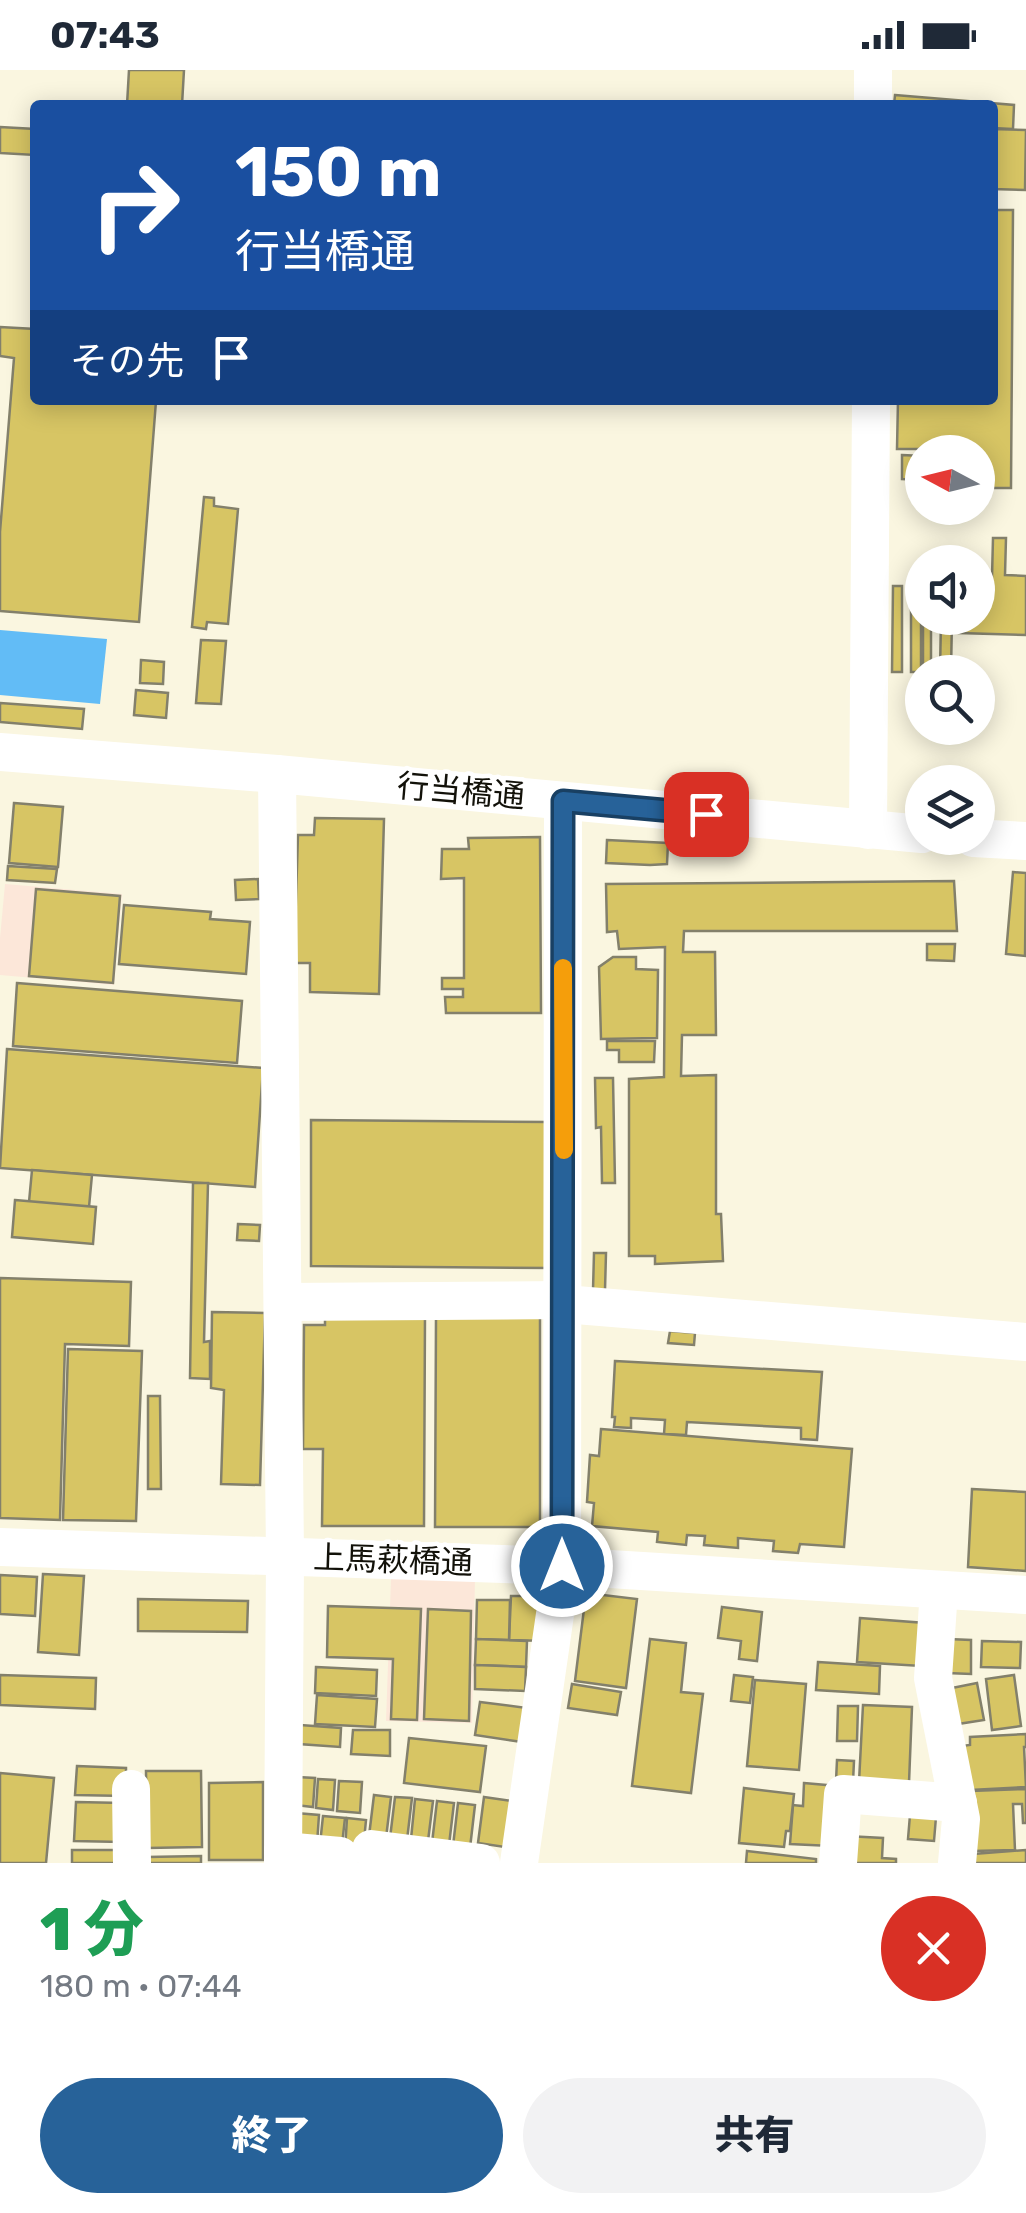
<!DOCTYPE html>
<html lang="ja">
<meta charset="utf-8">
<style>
:root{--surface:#fff;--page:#f2f2f3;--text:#1f2937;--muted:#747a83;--accent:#276299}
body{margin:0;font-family:Rubik,"Noto Sans JP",sans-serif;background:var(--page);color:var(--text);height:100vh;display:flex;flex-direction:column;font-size:38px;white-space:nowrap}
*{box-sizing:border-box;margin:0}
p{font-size:32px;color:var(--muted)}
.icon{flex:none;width:55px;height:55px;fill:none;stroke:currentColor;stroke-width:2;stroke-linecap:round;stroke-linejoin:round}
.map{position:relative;height:1793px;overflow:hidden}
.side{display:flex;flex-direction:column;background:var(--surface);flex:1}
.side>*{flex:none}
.banner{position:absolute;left:30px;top:30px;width:968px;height:305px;border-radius:10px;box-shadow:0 5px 25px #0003;background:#1a4fa0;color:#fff;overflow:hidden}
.needle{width:65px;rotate:277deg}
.fabs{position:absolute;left:905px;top:365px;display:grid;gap:20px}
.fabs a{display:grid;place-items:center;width:90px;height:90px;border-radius:50%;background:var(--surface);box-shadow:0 5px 25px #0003;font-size:50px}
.pin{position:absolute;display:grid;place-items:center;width:85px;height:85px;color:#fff;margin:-42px;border-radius:20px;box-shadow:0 5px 15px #0006}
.me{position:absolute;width:110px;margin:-55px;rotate:0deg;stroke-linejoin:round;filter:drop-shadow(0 0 8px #0008)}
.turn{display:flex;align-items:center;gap:35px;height:210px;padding:0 40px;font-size:45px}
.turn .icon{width:130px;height:130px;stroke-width:2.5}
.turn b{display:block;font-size:70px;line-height:85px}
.then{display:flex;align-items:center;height:95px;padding:0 40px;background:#0003;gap:20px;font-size:38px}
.round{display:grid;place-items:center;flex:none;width:105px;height:105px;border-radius:52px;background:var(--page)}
.summary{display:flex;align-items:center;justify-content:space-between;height:170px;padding:0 40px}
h1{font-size:60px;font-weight:800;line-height:75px;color:#1e9e55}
.action{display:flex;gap:20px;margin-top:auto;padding:20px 40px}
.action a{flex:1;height:115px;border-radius:60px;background:var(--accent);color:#fff;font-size:40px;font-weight:800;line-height:115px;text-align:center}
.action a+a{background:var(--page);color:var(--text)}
.status{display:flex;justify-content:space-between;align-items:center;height:70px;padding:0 50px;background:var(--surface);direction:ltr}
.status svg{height:28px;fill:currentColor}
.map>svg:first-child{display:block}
</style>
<div class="status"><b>07:43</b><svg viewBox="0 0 49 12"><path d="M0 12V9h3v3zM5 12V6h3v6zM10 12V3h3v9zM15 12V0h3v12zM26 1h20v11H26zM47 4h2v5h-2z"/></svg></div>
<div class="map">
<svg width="1026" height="1793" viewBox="0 0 1026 1793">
<rect width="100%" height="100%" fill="#faf6e0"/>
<g fill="#fce7d9">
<polygon points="5,814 122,824 114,915 0,905 0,868"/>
<polygon points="391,1509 475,1509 472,1653 386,1651"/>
</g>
<polygon fill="#62bcf6" points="0,560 107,569 100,634 0,625"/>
<g fill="#d7c564" stroke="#83806b" stroke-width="2.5">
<polygon points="129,0 184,0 182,35 127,35"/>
<polygon points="895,25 1014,35 1013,59 992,58 992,35 894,35"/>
<polygon points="0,57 35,59 35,85 0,83"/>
<polygon points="992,59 1026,60 1025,120 992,119"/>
<polygon points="992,140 1013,140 1011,418 978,418 978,382 930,382 930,379 897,379 898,330 992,330"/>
<polygon points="0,257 35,259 35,330 156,331 139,552 0,541 0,462 14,288 0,286"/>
<polygon points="902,385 922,386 922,410 902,409"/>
<polygon points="204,427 214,428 214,436 238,439 228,554 207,552 206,559 192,557"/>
<polygon points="993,468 1006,468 1005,505 1026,506 1026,565 959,563 960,548 978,548 978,507 992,507"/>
<rect x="911" y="515" width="10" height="87"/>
<polygon points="893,516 902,516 902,602 892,602"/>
<rect x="923" y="548" width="8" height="54"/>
<polygon points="941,548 952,548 951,602 940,602"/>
<polygon points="201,570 226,571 221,634 196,633"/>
<polygon points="141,590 164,592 163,614 140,613"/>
<polygon points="136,620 168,623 166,648 134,645"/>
<polygon points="0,633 84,639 82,659 0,652"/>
<polygon points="14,733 63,737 58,797 9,793"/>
<polygon points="315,748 384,749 379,924 310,922 310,893 294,893 298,765 314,765"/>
<polygon points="540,767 541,943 446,943 445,927 463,927 463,919 442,919 442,908 464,908 464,808 441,809 442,779 469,779 468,768"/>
<polygon points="607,770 668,773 667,794 650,795 606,793"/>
<polygon points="8,796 57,799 55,813 7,810"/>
<polygon points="1013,802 1026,803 1025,886 1006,884"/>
<polygon points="258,809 259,829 236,830 235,810"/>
<polygon points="954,811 957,861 684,861 683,882 715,882 716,965 682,965 681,1006 716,1005 716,1144 721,1144 723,1191 655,1194 655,1186 629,1186 629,1009 664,1007 665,877 619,879 617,861 607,862 606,814"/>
<polygon points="36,819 120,826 113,913 29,906"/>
<polygon points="124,835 211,842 210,849 250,852 246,904 119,894"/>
<polygon points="927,874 955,874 954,891 927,890"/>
<polygon points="613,887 636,887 636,899 658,900 657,968 601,969 599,897"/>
<polygon points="17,913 242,931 237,993 13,976"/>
<polygon points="607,971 655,971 654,992 619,992 619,980 607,980"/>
<polygon points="7,979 263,998 255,1117 0,1098"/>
<polygon points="595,1008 613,1008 615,1113 602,1113 601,1057 596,1058"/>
<polygon points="311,1050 550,1052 550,1198 311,1196"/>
<polygon points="32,1100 92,1105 89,1137 29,1132"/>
<polygon points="193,1113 208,1113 204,1272 210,1271 210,1309 190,1308"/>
<polygon points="15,1130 96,1137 93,1174 12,1167"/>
<polygon points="238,1154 260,1155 259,1171 237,1170"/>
<polygon points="594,1183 606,1183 605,1220 593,1220"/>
<polygon points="0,1208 131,1212 129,1276 65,1274 60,1450 0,1448"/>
<polygon points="212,1242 265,1243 260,1415 221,1414 224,1320 211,1318"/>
<polygon points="325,1243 425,1243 424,1456 322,1456 323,1379 303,1379 304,1255 325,1255"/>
<polygon points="540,1246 540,1457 435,1457 436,1247"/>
<polygon points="670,1261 695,1263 694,1275 668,1273"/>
<polygon points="68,1279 142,1281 136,1451 63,1450"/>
<polygon points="615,1291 822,1302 817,1370 801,1369 801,1358 687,1352 686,1365 664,1364 665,1350 631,1348 631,1358 614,1357 615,1347 612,1347"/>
<polygon points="148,1326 160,1326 161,1419 148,1419"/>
<polygon points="601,1359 852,1379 844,1477 800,1474 798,1483 773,1481 774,1471 738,1468 738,1478 704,1475 705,1466 687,1465 686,1475 657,1472 658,1462 592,1456 594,1433 587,1432 590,1385 599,1386"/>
<polygon points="972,1419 1026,1422 1026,1501 968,1497"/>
<polygon points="43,1504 84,1506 79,1585 38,1582"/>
<polygon points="0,1505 37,1507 35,1546 0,1544"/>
<polygon points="586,1523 637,1529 626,1618 575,1611"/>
<polygon points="511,1526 544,1526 546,1571 509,1570"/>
<polygon points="138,1529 248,1531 247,1562 138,1561"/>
<polygon points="477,1530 510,1530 509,1570 476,1569"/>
<polygon points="328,1536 421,1539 417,1650 391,1649 393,1589 327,1587"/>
<polygon points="722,1537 762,1542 757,1591 739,1589 741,1571 718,1568"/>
<polygon points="428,1539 471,1541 469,1651 424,1649"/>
<polygon points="860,1548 925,1553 921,1596 857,1592"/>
<polygon points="476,1569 527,1571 526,1597 475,1595"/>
<polygon points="650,1569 686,1573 681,1622 703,1624 691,1723 632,1716"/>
<polygon points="948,1569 971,1570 971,1604 947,1603"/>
<polygon points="982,1571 1021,1572 1020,1598 981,1597"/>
<polygon points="818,1592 880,1596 879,1624 816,1620"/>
<polygon points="475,1595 526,1597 525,1621 475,1619"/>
<polygon points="316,1597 377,1600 376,1626 315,1623"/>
<polygon points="0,1605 96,1608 95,1639 0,1635"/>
<polygon points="734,1605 753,1607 750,1633 731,1631"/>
<polygon points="1014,1605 1021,1656 992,1660 986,1609"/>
<polygon points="755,1610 806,1614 799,1700 747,1696"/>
<polygon points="977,1613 984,1650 958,1654 952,1618"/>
<polygon points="572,1614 621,1622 617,1645 568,1638"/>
<polygon points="317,1625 377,1629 375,1657 315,1654"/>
<polygon points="480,1632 527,1638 522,1672 475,1665"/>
<polygon points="863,1635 912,1637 909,1713 859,1712"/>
<polygon points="838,1636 858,1636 857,1671 837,1671"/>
<polygon points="300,1655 341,1658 340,1677 299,1674"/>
<polygon points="353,1660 390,1660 390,1686 351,1684"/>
<polygon points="1026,1664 1026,1677 1024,1677 1026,1717 970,1720 961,1676 970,1675 970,1667"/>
<polygon points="409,1668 486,1676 480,1722 404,1713"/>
<polygon points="837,1690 854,1691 853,1712 836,1711"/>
<polygon points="77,1696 126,1698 126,1726 75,1725"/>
<polygon points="146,1701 201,1701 202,1777 147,1778"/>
<polygon points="0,1703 54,1708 46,1793 0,1793"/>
<polygon points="297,1707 315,1708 313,1737 295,1735"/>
<polygon points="318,1709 335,1710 333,1740 316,1738"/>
<polygon points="339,1711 362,1712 360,1743 337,1741"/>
<polygon points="263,1712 263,1790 209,1790 209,1713"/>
<polygon points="804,1713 837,1716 831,1776 790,1774 793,1735 803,1736"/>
<polygon points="744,1718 794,1724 790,1761 786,1761 784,1777 739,1773"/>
<polygon points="1026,1719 1026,1753 1023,1753 1022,1734 1013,1734 1015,1780 972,1781 970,1721"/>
<polygon points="374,1725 391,1727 386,1768 369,1766"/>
<polygon points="395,1727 412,1728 407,1770 390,1768"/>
<polygon points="484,1727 518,1732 511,1778 478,1773"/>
<polygon points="415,1729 433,1731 428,1771 411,1769"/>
<polygon points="437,1731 454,1733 449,1775 432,1773"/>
<polygon points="76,1732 123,1733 122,1772 74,1771"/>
<polygon points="458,1733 475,1735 470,1778 453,1776"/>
<polygon points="296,1743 319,1745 317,1774 294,1772"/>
<polygon points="910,1745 936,1747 934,1771 908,1769"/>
<polygon points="323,1746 345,1748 342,1775 320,1774"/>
<polygon points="347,1748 366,1750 363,1781 345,1780"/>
<polygon points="846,1766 883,1768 882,1788 896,1789 896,1793 844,1793"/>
<rect x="72" y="1780" width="52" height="13"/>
<polygon points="1026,1780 1026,1793 973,1793 973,1784"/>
<polygon points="747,1781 816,1789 816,1793 746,1793"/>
<polygon points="201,1786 201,1793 147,1793 147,1787"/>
</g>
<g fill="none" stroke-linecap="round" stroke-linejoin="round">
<g stroke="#fff" stroke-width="38">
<polyline points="873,35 873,0"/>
<polyline points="0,682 277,704 922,764"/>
<polyline points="277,704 285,1487 283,1793"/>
<polyline points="868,760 871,330"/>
<polyline points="973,768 1026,771"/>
<polyline points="283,1232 564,1230"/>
<polyline points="564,1234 1026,1272"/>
<polyline points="0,1477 562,1496 1026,1525"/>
<polyline points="939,1520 933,1608 961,1749 957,1793"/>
<polyline points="131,1719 132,1793"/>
<polyline points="371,1779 481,1793"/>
<polyline points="283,1781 340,1786"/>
<polyline points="519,1793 562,1496 563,731"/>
<polyline points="838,1793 843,1724 958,1733"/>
</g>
</g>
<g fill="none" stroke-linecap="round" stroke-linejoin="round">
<g stroke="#194063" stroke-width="25">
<polyline id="route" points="562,1496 563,731 706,744"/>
</g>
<use href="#route" stroke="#276299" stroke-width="18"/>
<polyline stroke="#f59e0b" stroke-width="18" points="563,898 564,1080"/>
</g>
<g text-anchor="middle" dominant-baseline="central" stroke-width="9" stroke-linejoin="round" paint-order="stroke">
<g font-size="32" fill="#121109" stroke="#fff">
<text transform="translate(461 721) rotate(5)">行当橋通</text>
<text transform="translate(393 1490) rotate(2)">上馬萩橋通</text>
</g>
</g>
</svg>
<div class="fabs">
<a><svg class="needle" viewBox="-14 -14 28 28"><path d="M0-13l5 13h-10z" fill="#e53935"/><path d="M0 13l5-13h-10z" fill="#747a83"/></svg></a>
<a><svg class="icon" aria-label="sound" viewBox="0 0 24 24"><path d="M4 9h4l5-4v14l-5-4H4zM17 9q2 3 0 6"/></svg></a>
<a><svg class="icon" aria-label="search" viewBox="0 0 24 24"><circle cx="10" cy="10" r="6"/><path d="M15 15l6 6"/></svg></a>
<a><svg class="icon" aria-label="layers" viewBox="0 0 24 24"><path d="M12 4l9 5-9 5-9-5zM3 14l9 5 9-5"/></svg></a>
</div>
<div class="pin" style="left:706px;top:744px;background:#d93025"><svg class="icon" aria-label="arrive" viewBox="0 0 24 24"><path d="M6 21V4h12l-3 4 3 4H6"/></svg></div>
<svg class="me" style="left:562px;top:1496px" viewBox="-20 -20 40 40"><circle r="17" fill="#276299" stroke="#fff" stroke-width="3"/><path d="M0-11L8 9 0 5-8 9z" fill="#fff"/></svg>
<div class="banner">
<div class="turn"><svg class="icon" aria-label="right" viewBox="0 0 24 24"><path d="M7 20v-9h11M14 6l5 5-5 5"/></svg><div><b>150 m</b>行当橋通</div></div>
<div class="then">その先<svg class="icon" aria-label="arrive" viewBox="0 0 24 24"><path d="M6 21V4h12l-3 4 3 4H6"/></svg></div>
</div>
</div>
<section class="side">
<div class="summary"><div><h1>1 分</h1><p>180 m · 07:44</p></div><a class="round" style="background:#d93025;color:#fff"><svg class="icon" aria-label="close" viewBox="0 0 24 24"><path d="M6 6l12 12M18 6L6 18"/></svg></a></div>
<div class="action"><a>終了</a><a>共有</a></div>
</section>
